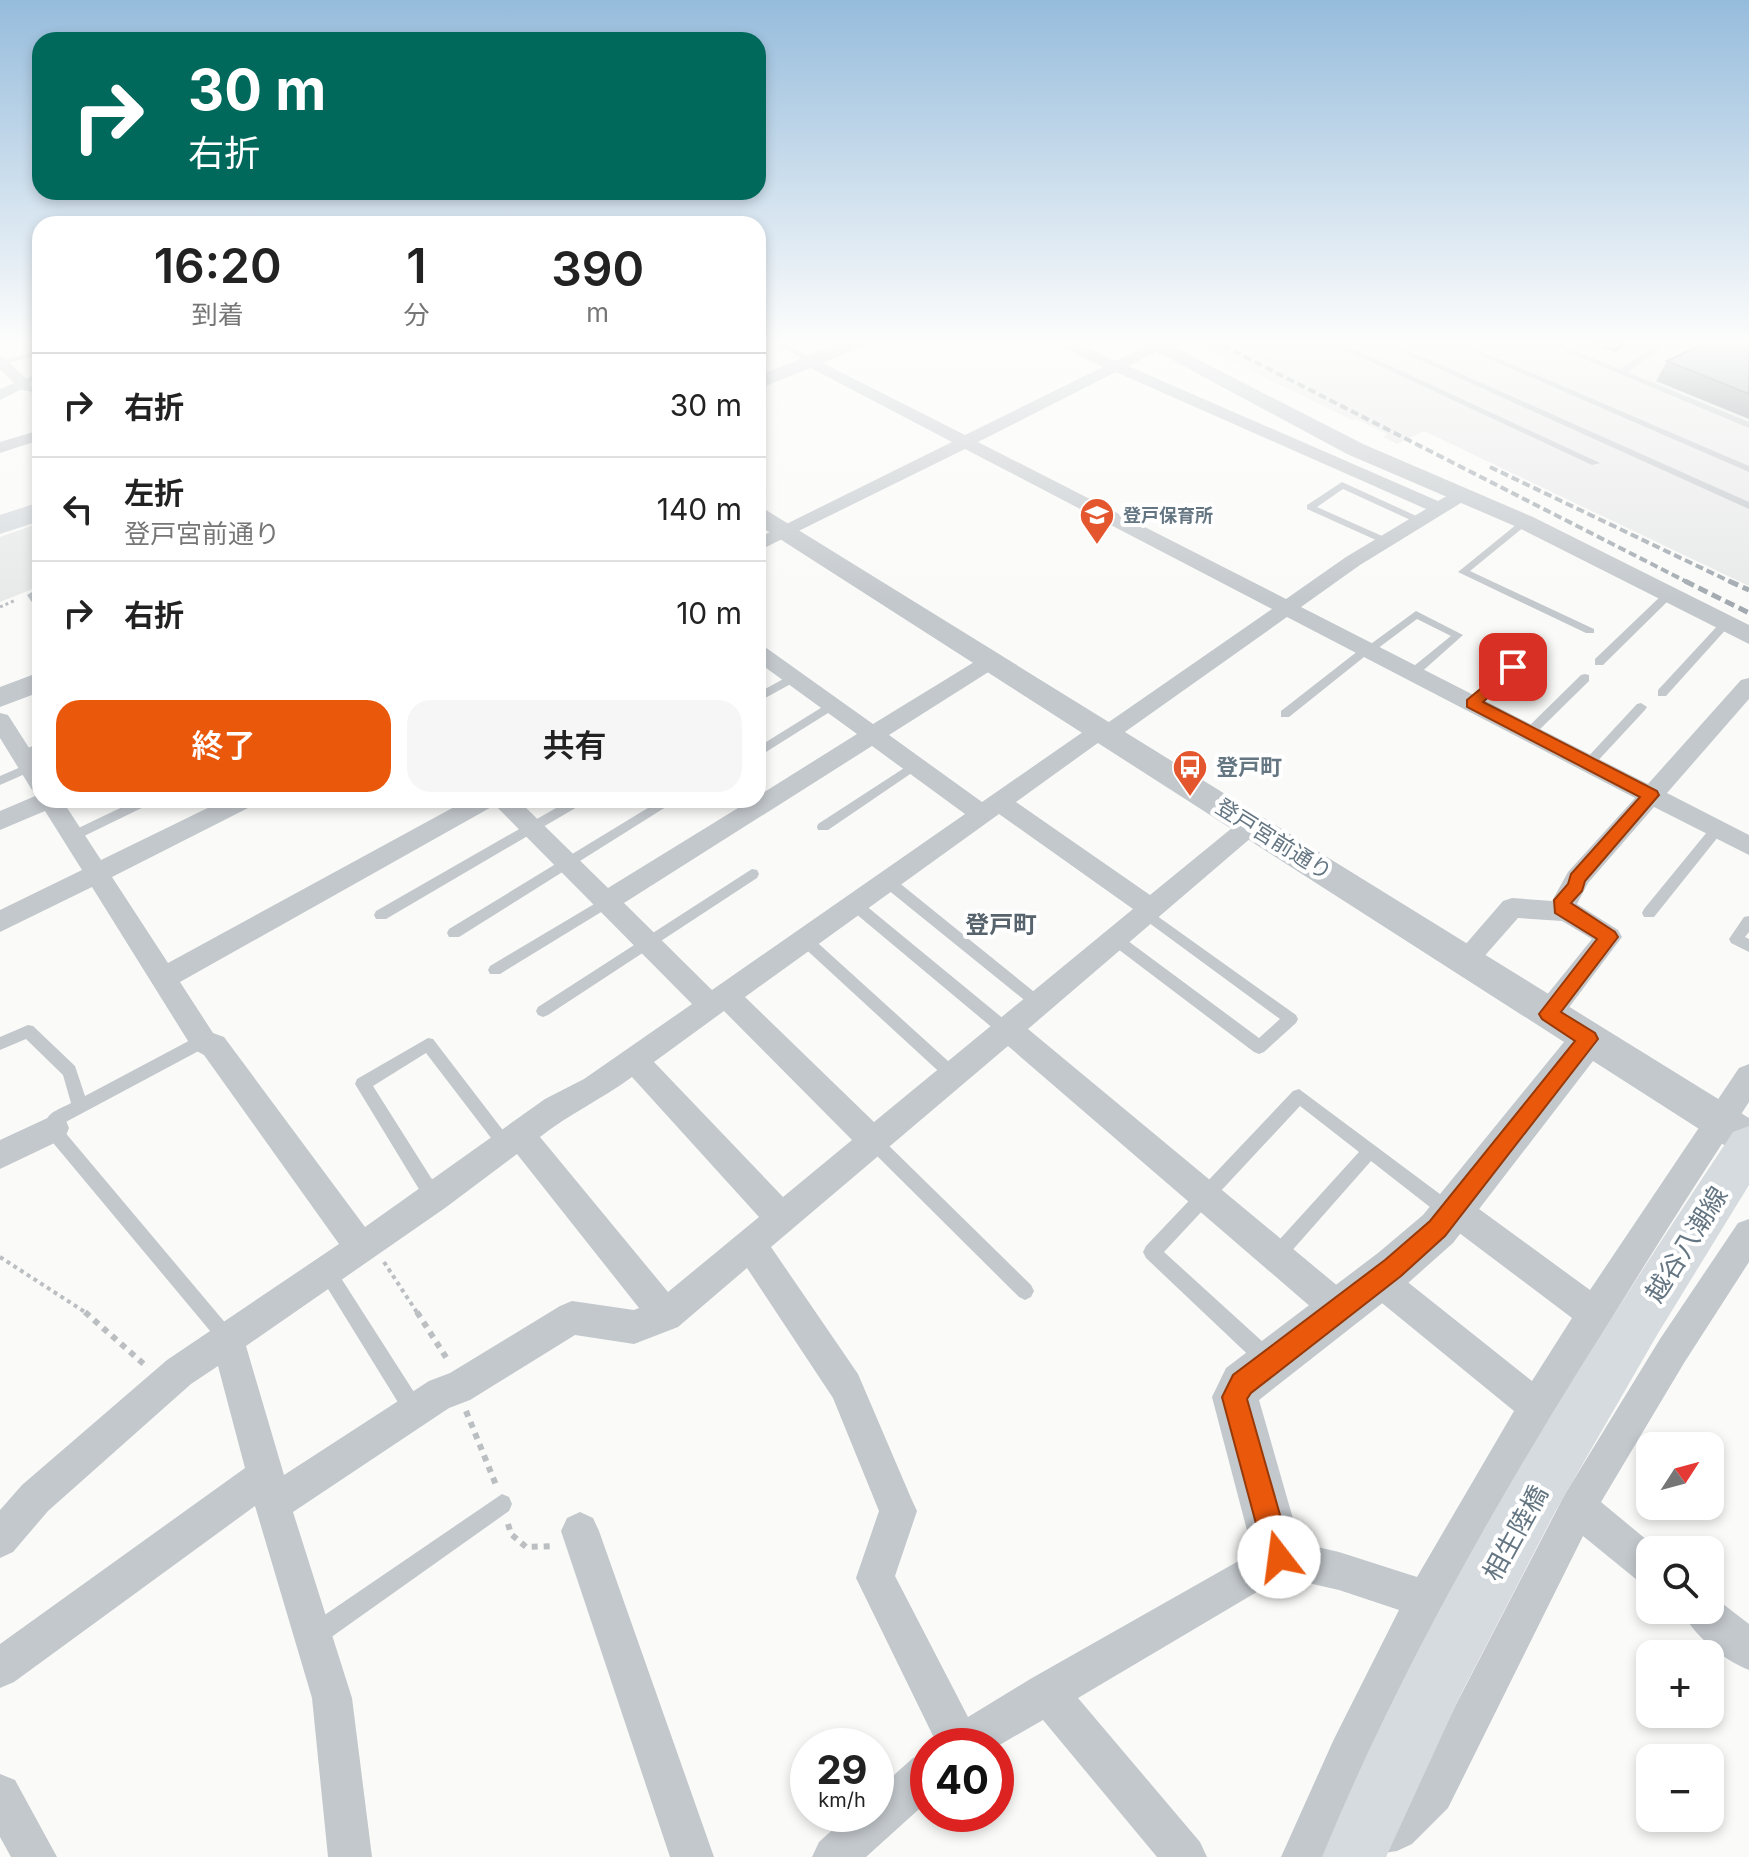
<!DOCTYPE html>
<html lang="ja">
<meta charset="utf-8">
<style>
:root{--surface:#fff;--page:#f6f6f6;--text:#222;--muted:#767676;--line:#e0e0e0;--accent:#ea580c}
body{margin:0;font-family:Inter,"Noto Sans JP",sans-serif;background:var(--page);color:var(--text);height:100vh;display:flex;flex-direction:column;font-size:30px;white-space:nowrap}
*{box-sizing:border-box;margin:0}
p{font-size:26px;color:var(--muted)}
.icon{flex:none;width:44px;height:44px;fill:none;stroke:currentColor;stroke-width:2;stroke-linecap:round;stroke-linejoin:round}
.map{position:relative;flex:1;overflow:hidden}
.drawer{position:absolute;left:32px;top:216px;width:734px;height:592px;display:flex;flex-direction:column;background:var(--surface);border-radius:24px;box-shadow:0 4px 12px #0003}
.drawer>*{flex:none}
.banner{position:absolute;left:32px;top:32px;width:734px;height:168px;border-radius:24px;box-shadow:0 4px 12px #0003;background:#00695c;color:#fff;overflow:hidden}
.needle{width:52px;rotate:54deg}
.tools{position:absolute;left:1636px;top:1432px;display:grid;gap:16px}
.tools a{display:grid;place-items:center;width:88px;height:88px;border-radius:16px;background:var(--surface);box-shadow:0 4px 12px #0003;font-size:40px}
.speed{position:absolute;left:790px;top:1728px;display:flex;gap:16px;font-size:40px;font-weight:700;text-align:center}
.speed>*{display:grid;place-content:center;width:104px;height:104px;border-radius:50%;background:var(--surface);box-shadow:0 4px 12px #0003;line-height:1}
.speed small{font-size:20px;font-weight:400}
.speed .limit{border:12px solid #d22;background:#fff;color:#111}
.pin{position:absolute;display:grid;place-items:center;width:68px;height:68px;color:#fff;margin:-34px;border-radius:16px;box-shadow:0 4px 12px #0006}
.me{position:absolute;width:88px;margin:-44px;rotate:345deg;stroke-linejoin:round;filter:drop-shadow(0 0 6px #0008)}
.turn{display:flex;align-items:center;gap:28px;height:168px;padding:0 24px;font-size:36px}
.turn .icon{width:104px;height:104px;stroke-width:2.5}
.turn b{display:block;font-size:56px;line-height:68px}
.eta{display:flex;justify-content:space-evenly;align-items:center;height:136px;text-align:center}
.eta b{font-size:48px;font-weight:600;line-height:56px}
.primary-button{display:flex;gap:16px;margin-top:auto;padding:16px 24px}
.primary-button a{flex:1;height:92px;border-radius:24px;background:var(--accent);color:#fff;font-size:32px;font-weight:600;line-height:92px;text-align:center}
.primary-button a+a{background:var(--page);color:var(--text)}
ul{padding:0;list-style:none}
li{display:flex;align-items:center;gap:24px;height:104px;padding:0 24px;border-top:2px solid var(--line)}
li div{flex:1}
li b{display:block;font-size:30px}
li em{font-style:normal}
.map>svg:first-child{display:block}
</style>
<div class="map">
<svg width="1749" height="1857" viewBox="0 0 1749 1857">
<rect width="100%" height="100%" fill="#fafaf8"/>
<g fill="#e8e9e9">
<polygon points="1188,340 1749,340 1749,586 1424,431 1397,444 1383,437 1387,434 1356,419 1352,420"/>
<polygon points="40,523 40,586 0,602 0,537"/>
</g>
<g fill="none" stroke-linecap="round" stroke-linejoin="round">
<polyline stroke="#bbbfc2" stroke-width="3" stroke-dasharray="3 3" stroke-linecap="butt" points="0,607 16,600"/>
<g stroke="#bbbfc2" stroke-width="4" stroke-dasharray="4 4" stroke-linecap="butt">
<polyline points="0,1257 88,1314"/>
<polyline points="384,1262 418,1314"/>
</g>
<g stroke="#bbbfc2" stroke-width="6" stroke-dasharray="6 6" stroke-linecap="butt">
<polyline points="85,1312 146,1366"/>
<polyline points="417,1312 449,1362"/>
<polyline points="466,1411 496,1485"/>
<polyline points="508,1524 511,1534 526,1547 555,1546"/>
</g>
<g fill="#c3c8cc" fill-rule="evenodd">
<polygon points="768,340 778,340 816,360 809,362"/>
<polygon points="1324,340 1334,340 1600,463 1592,465"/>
<polygon points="1375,340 1385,340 1749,502 1749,509"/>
<polygon points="1445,340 1455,340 1749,466 1749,472"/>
<polygon points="1539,340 1550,340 1620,369 1664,340 1673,340 1627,372 1749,422 1749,428"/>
<polygon points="40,350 40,355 0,365 0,361"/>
<polygon points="40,373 40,379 22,385 18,382"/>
<polygon points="21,384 35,387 40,392 40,399 29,391 18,389 18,385"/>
<polygon points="1342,482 1423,519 1425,521 1417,523 1343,489 1317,507 1391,540 1392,542 1387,545 1307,509 1307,505"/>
<polygon points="1522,520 1530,522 1470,571 1594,629 1594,633 1586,633 1458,572"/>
<polygon points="32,592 40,599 40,609 36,608 27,595"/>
<polygon points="1668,592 1672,593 1672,597 1603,665 1595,665 1595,659 1664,593"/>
<polygon points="1416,611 1463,635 1417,676 1409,676 1409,670 1451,636 1417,619 1373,652 1369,653 1289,717 1281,717 1281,711 1363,647 1368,646"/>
<polygon points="1725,621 1730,624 1729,626 1666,696 1658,696 1658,690 1721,622"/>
<polygon points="1532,646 1538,649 1536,651 1477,706 1469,706 1469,700 1528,647"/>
<polygon points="794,673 798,674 798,680 758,702 758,693"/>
<polygon points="1585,674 1589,675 1589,681 1533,736 1525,736 1523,733 1525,730 1581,675"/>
<polygon points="832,701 836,702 836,708 758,757 758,747"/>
<polygon points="1641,703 1647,707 1645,710 1593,766 1585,766 1583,763 1585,760 1637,704"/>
<polygon points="40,743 40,752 22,759 16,755 18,752"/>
<polygon points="915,761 921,765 919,768 828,830 818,830 817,827 818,824"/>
<polygon points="30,763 34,764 36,767 34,770 0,785 0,776"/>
<polygon points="137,800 154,800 152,803 78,839 68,839 66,836 68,833"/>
<polygon points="570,800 586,800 584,803 386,919 376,919 374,915 376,911"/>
<polygon points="661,800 677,800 459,937 449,937 447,933 449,929"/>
<polygon points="1717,824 1723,829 1722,832 1654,917 1644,917 1642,913 1644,909 1712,826"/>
<polygon points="752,869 757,870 759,874 757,878 548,1015 543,1017 538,1015 536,1011 538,1007"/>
<polygon points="887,876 892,877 1043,999 1045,1003 1043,1007 1038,1009 1033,1007 882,885 880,881 882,877"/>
<polygon points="606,897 613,902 611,906 500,974 490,974 488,970 490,966"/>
<polygon points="854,899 859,900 1011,1025 1014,1030 1011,1035 1006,1036 1001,1035 849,908 847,904"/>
<polygon points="1146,908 1296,1015 1298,1019 1296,1023 1264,1052 1259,1054 1254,1052 1110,943 1108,939 1110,935 1120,935 1259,1038 1280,1019 1141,917 1139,913 1141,909"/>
<polygon points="1749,916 1749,932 1745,937 1749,939 1749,952 1731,943 1729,939 1744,917"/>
<polygon points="804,933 809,935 958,1070 961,1075 958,1080 953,1082 948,1080 799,943 797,939 799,935"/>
<path d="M28 1025 33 1026 75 1066 85 1096 198 1036 203 1035 208 1036 211 1041 208 1046 62 1124 63 1130 233 1332 236 1338 233 1344 227 1347 221 1344 49 1138C40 1114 52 1113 71 1103L63 1075 26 1039 0 1050V1037Z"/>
<polygon points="428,1038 433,1039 515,1146 513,1151 507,1153 501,1151 426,1053 373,1086 440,1192 442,1198 440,1204 434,1206 428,1204 355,1084 357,1079"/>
<polygon points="1299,1089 1456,1206 1458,1212 1456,1218 1450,1220 1444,1218 1371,1161 1282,1262 1276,1264 1270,1262 1267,1256 1270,1250 1359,1152 1300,1106 1164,1252 1274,1352 1276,1359 1274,1366 1267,1368 1260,1366 1146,1258 1143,1252 1146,1246 1293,1091"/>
<polygon points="873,1134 879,1136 1031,1285 1034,1291 1031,1297 1025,1300 1019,1297 867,1146 865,1141 867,1136"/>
<polygon points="326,1261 332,1264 421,1403 423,1410 421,1417 414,1419 407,1417 320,1276 317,1270 320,1264"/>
<polygon points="502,1494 509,1497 512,1504 509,1511 323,1643 315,1646 307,1643 304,1635 307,1627"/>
</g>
<g fill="#c3c8cc" fill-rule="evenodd">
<path d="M1048 340H1067L1115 361 1152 343H1162V349L1128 366 1438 501 1457 490H1469L1472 494 1469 498 1360 565 1301 607 1648 784 1741 680 1749 678V699L1667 793 1749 835V855L1654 807 1588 883 1577 904 1618 930 1622 937 1558 1022 1548 1026 1538 1022 1534 1014 1538 1006 1592 939 1562 921 1518 918 1474 968 1465 971 1456 968 1452 960 1503 901 1512 898 1552 901 1568 872 1635 798 1287 617 1115 739 1102 740 1016 802 1150 895 1243 819 1251 816 1259 819 1263 825 1259 831 1028 1029 1351 1297 1356 1309 1351 1321 1339 1326 1327 1321 1008 1046 771 1247 858 1374 911 1498 917 1511 895 1576 968 1717 1032 1678 1279 1538 1339 1552 1417 1577 1514 1411 1366 1290 1362 1279 1366 1268 1378 1263 1390 1268 1532 1381 1572 1318 1442 1220 1437 1209 1442 1198 1453 1194 1464 1198 1590 1290 1739 1068 1749 1064V1102C1591 1345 1440 1590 1325 1857H1281L1334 1739 1399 1610 1339 1590 1282 1577 1078 1698 1200 1842 1207 1857H1157L1043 1720 996 1747 938 1746 856 1578 879 1511 833 1398 747 1268 678 1327 634 1344 575 1335 470 1400 449 1408 293 1512 352 1698 372 1857H328L312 1698 255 1506 14 1682 0 1688V1644L245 1468 218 1366 191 1384 48 1511 13 1552 0 1558V1510L22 1485 167 1360 339 1244 204 1055 193 1049 92 887 0 932V910L82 870 45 811 0 830V811L40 794V800H62L101 860 224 800H256L252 806 112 877 168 963 467 800H518L608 888 751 800H758V796L857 734 758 662V645L765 647 873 724 984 656H998L1001 661 998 666 889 735 982 802 1093 725 1106 724 1272 609 965 449 758 551V538L952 442 805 365V359H815L965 435 1103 367ZM1116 372 1426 509 1346 557 1286 599 978 442ZM872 746 965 814 712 990 624 903ZM495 805 692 1004 584 1079 545 1099 365 1227 224 1037 213 1033 180 982ZM999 814 1133 909 874 1122 745 997ZM724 1011 852 1140 783 1197 654 1062ZM632 1077 759 1217 668 1292 540 1137C569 1114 602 1099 632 1077ZM517 1154 639 1308 634 1310 572 1301 560 1306 450 1373 429 1381 284 1475 246 1346 445 1208Z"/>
<polygon points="0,356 5,358 32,384 0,400 0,389 14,383 0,369"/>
<polygon points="40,430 40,440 0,453 0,442"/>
<polygon points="0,713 8,715 40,765 40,792 32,790 0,738"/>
<polygon points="54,1115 65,1118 69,1128 65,1138 0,1169 0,1140"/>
<polygon points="1749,1219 1749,1262 1684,1363 1601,1502 1659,1550 1650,1550 1650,1586 1637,1580 1583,1536 1448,1808 1412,1844 1397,1851 1370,1855 1355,1848 1348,1833 1355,1818 1387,1809 1418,1778 1565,1494 1660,1339 1738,1223"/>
<polygon points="580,1512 593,1518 599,1531 714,1857 670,1857 561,1531 567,1518"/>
<path d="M1710 1594 1749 1624V1670C1724 1660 1692 1635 1682 1610H1710Z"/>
<polygon points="928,1752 928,1801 866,1857 812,1857 819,1842 850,1814 876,1814 876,1791 913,1758"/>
<polygon points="0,1774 15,1780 57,1857 11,1857 0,1837"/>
</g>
<g fill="#c3c8cc" fill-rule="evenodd">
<polygon points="846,340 872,340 869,344 758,389 758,376"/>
<polygon points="1135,340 1160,340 1363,444 1533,517 1749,625 1749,644 1517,527 1347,454"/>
<polygon points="758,508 766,510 1749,1118 1749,1157 1735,1152 1593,1061 1453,1243 1408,1283 1259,1400 1304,1557 1297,1575 1279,1582 1261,1575 1254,1557 1212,1397 1226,1368 1378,1253 1423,1215 1564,1042 758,525"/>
<polygon points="40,672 40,692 0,707 0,687"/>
</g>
<path fill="#d6dbdf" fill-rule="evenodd" d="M1749 1126V1185L1657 1335 1555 1512 1461 1694 1386 1857H1322C1428 1600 1580 1362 1733 1132Z"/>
<polygon fill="#d6dbdf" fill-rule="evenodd" points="40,502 40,521 0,534 0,515"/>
<g stroke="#a2aab0" stroke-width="4" stroke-dasharray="8 4" stroke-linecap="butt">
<polyline points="1212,340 1689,583"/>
<polyline points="1490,467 1733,583"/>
</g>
<g stroke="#a2aab0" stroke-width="5" stroke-dasharray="10 5" stroke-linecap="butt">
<polyline points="1685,581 1749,613"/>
<polyline points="1729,581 1749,590"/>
</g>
</g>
<g fill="#929a9f">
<polygon points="1577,340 1632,340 1615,352"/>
<polygon points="1749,341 1749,419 1656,381 1667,361"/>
</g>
<polygon fill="#777d82" points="1621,340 1632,340 1615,352"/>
<polygon fill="#aab3b9" stroke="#777d82" stroke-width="2" points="1711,340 1749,341 1749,394 1667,361"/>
<linearGradient id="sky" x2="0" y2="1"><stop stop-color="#96bcdc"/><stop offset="0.57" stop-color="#fdfdfc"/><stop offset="1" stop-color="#fdfdfc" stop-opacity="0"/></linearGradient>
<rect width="1749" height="600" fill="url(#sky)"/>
<polygon fill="#ea580c" stroke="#983908" stroke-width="2" points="1513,662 1520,667 1518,670 1483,702 1657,791 1659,795 1585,881 1582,891 1571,903 1615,932 1618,937 1561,1012 1595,1033 1598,1039 1445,1236 1401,1276 1251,1393 1247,1399 1292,1557 1288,1566 1279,1570 1269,1566 1265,1557 1222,1397 1233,1375 1385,1260 1430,1221 1575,1041 1542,1019 1539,1014 1597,939 1555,913 1554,900 1568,884 1571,874 1640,797 1467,707 1467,700"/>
<defs>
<g id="school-pin" transform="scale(1.8)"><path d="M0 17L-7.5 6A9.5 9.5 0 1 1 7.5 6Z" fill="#e4572e" stroke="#fff"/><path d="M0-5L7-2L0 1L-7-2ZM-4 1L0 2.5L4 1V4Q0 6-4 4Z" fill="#fff"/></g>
<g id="bus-pin" transform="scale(1.8)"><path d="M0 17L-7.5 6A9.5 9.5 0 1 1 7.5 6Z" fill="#e4572e" stroke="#fff"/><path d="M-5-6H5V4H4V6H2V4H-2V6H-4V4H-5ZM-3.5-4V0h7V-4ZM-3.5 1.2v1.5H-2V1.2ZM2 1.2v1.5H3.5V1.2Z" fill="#fff"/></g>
</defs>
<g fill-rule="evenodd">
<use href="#school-pin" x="1097" y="515"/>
<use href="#bus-pin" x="1190" y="767"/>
</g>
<g text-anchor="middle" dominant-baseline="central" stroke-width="8" stroke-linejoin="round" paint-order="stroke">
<g font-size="18" font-weight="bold" fill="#657683" stroke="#fff" text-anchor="start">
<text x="1123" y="515">登戸保育所</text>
</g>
<g font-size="22" font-weight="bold" fill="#657683" stroke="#fff" text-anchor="start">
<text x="1216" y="767">登戸町</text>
</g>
<g font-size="22" fill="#657683" stroke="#fff">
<text transform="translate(1274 839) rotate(32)">登戸宮前通り</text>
</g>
<g font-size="24" font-weight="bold" fill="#57646e" stroke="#fff">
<text x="1001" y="924">登戸町</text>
</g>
<g font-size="26" fill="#657683" stroke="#fff">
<text transform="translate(1686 1244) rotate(-58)">越谷八潮線</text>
<text transform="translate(1515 1533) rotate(-61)">相生陸橋</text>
</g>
</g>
</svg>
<div class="tools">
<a><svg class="needle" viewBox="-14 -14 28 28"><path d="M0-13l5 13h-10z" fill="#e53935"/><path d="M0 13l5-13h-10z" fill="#767676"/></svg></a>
<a><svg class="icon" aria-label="search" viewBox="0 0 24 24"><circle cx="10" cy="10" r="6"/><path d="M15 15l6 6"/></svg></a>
<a>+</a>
<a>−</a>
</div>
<div class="speed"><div>29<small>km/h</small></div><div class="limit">40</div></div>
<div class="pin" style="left:1513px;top:667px;background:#d93025"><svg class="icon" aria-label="arrive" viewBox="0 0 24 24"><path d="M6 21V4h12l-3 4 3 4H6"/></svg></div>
<svg class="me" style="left:1279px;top:1557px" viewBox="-20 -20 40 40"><circle r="19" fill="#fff"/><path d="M0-13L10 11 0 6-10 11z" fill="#ea580c"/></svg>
<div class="banner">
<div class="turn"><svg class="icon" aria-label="right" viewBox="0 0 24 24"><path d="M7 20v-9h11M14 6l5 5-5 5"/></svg><div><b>30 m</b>右折</div></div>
</div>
<section class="drawer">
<div class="eta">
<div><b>16:20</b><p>到着</p></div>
<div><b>1</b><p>分</p></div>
<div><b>390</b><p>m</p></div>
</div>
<ul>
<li><svg class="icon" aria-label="right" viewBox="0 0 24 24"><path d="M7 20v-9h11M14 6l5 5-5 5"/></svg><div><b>右折</b></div><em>30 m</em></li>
<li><svg class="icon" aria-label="left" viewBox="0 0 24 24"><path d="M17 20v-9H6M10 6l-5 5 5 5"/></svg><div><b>左折</b><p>登戸宮前通り</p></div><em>140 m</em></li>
<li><svg class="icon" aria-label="right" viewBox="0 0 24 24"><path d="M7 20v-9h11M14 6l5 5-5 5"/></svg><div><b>右折</b></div><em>10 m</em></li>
</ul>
<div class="primary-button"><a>終了</a><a>共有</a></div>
</section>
</div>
